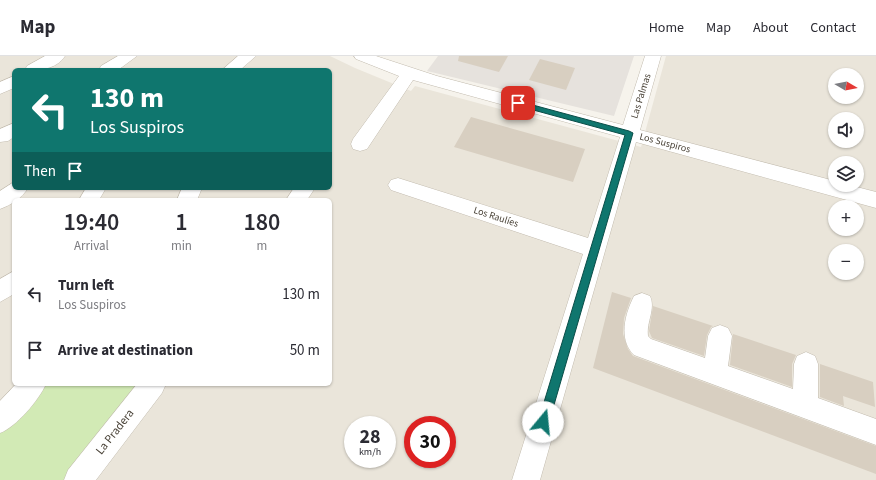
<!DOCTYPE html>
<meta charset="utf-8">
<style>
:root{--surface:#fff;--page:#f7f7f7;--text:#2b2b33;--muted:#7c7c81;--line:#e1e1e2}
body{margin:0;font-family:"Source Sans 3",sans-serif;background:var(--page);color:var(--text);height:100vh;display:flex;flex-direction:column;font-size:15px;white-space:nowrap}
*{box-sizing:border-box;margin:0}
p{font-size:13px;color:var(--muted)}
.icon{flex:none;width:22px;height:22px;fill:none;stroke:currentColor;stroke-width:2;stroke-linecap:round;stroke-linejoin:round}
.map{position:relative;flex:1;overflow:hidden}
.sheet{position:absolute;left:12px;top:142px;width:320px;height:188px;display:flex;flex-direction:column;background:var(--surface);border-radius:6px;box-shadow:0 1px 3px #0004}
.sheet>*{flex:none}
.banner{position:absolute;left:12px;top:12px;width:320px;height:122px;border-radius:6px;box-shadow:0 1px 3px #0004;background:#0f766e;color:#fff;overflow:hidden}
.needle{width:26px;rotate:100deg}
.buttons{position:absolute;left:828px;top:12px;display:grid;gap:8px}
.buttons a{display:grid;place-items:center;width:36px;height:36px;border-radius:50%;background:var(--surface);box-shadow:0 1px 3px #0004;font-size:20px}
.speed{position:absolute;left:344px;top:360px;display:flex;gap:8px;font-size:20px;font-weight:700;text-align:center}
.speed>*{display:grid;place-content:center;width:52px;height:52px;border-radius:50%;background:var(--surface);box-shadow:0 1px 3px #0004;line-height:1}
.speed small{font-size:10px;font-weight:400}
.speed .limit{border:6px solid #d22;background:#fff;color:#111}
.pin{position:absolute;display:grid;place-items:center;width:34px;height:34px;color:#fff;margin:-17px;border-radius:8px;box-shadow:0 2px 6px #0006}
.me{position:absolute;width:44px;margin:-22px;rotate:17deg;stroke-linejoin:round;filter:drop-shadow(0 0 3px #0008)}
.turn{display:flex;align-items:center;gap:14px;height:84px;padding:0 12px;font-size:18px}
.turn .icon{width:52px;height:52px;stroke-width:2.5}
.turn b{display:block;font-size:28px;line-height:34px}
.then{display:flex;align-items:center;height:38px;padding:0 12px;background:#0003;gap:8px;font-size:15px}
.eta{display:flex;justify-content:space-evenly;align-items:center;height:68px;text-align:center}
.eta b{font-size:24px;font-weight:600;line-height:28px}
ul{padding:0;list-style:none}
li{display:flex;align-items:center;gap:12px;height:56px;padding:0 12px}
li div{flex:1}
li b{display:block;font-size:15px}
li em{font-style:normal}
header{display:flex;align-items:center;gap:24px;box-sizing:border-box;height:56px;padding:0 20px;background:var(--surface);border-bottom:1px solid var(--line)}
header strong{font-size:19px}
nav{display:flex;gap:22px;margin-inline-start:auto;font-size:14px}
.map>svg:first-child{display:block}
</style>
<header>
<strong>Map</strong>
<nav><a>Home</a><a>Map</a><a>About</a><a>Contact</a></nav>
</header>
<div class="map">
<svg width="876" height="424" viewBox="0 0 876 424">
<rect width="100%" height="100%" fill="#f6f3ec"/>
<path fill="#eae5da" fill-rule="evenodd" d="M0 0H330L355 12 411 35 415 30 641 91 666 0H876V424H0ZM14 14H330V132H14ZM835 19H857V41H835ZM835 63H857V85H835ZM835 107H857V129H835ZM14 144H330V328H14ZM835 151H857V173H835ZM835 195H857V217H835ZM353 369H387V403H353ZM413 369H447V403H413Z"/>
<polygon fill="#e6e2dd" points="438,0 634,0 614,60 427,15"/>
<polygon fill="#d2eab5" points="43,328 140,328 70,424 0,424 0,375"/>
<g fill="#d8cfc1">
<polygon points="459,0 508,0 499,16 458,5"/>
<polygon points="540,3 575,12 566,34 529,24"/>
<polygon points="471,61 585,93 573,126 454,91"/>
<polygon points="612,236 631,242 624,262 623,278 628,293 633,300 876,390 876,418 593,312"/>
<polygon points="653,250 713,270 711,271 707,279 704,300 652,282 649,275"/>
<polygon points="733,278 796,299 792,308 792,331 730,309"/>
<polygon points="820,308 873,326 875,351 843,340 844,350 820,341"/>
</g>
<g fill="none" stroke-linecap="round" stroke-linejoin="round">
<g stroke="#c2bbae" stroke-width="1">
<g id="minor">
<path d="M45 0H65C56 14 39 14 25 14L27 10Z"/>
<polygon points="118,0 137,0 118,14 99,14 101,10"/>
<polygon points="238,0 256,0 240,14 222,14"/>
<polygon points="354,0 376,0 437,20 623,69 645,0 661,0 640,74 835,125 835,129 849,129 876,136 876,152 636,86 540,424 512,424 583,198 391,134 388,129 391,124 398,122 588,182 620,81 413,24 367,93 360,95 353,93 351,88 353,83 399,20 356,3"/>
<polygon points="14,20 14,32 0,38 0,26"/>
<polygon points="14,67 14,81 8,85 0,86 0,73"/>
<path d="M14 126V132H28C22 142 11 149 0 153V135Z"/>
<polygon points="86,132 106,132 99,144 79,144"/>
<polygon points="182,132 202,132 197,144 177,144"/>
<polygon points="294,132 315,132 307,144 286,144"/>
<polygon points="14,215 14,238 0,246 0,223"/>
<path d="M642 237 650 240C656 253 646 266 648 280L651 283 705 302 708 280 712 272 720 269 728 272 732 280 728 310 793 333 794 308 797 300 806 296 815 300 818 308V342L876 363V389L634 299C618 283 625 258 634 240Z"/>
<path d="M16 328H46C39 344 16 371 0 377V345Z"/>
<polygon points="137,328 166,328 162,337 96,424 64,424 68,414"/>
</g>
</g>
<use href="#minor" fill="#fff" fill-rule="evenodd"/>
</g>
<polygon fill="#0f766e" stroke="#0a4d48" points="518,45 629,75 633,77 549,366 547,370 543,372 539,370 538,366 625,79 515,49 515,46"/>
<g text-anchor="middle" dominant-baseline="central" stroke-width="3" stroke-linejoin="round" paint-order="stroke">
<g font-size="10" fill="#4b4439" stroke="#fff">
<text transform="translate(641 40) rotate(-73)">Las Palmas</text>
<text transform="translate(665 87) rotate(15)">Los Suspiros</text>
<text transform="translate(496 161) rotate(18)">Los Raulíes</text>
</g>
<g font-size="12" fill="#4b4439" stroke="#fff">
<text transform="translate(115 376) rotate(-52)">La Pradera</text>
</g>
</g>
</svg>
<div class="buttons">
<a><svg class="needle" viewBox="-14 -14 28 28"><path d="M0-13l5 13h-10z" fill="#e53935"/><path d="M0 13l5-13h-10z" fill="#7c7c81"/></svg></a>
<a><svg class="icon" aria-label="sound" viewBox="0 0 24 24"><path d="M4 9h4l5-4v14l-5-4H4zM17 9q2 3 0 6"/></svg></a>
<a><svg class="icon" aria-label="layers" viewBox="0 0 24 24"><path d="M12 4l9 5-9 5-9-5zM3 14l9 5 9-5"/></svg></a>
<a>+</a>
<a>−</a>
</div>
<div class="speed"><div>28<small>km/h</small></div><div class="limit">30</div></div>
<div class="pin" style="left:518px;top:47px;background:#d93025"><svg class="icon" aria-label="arrive" viewBox="0 0 24 24"><path d="M6 21V4h12l-3 4 3 4H6"/></svg></div>
<svg class="me" style="left:543px;top:366px" viewBox="-20 -20 40 40"><circle r="19" fill="#fff"/><path d="M0-13L10 11 0 6-10 11z" fill="#0f766e"/></svg>
<div class="banner">
<div class="turn"><svg class="icon" aria-label="left" viewBox="0 0 24 24"><path d="M17 20v-9H6M10 6l-5 5 5 5"/></svg><div><b>130 m</b>Los Suspiros</div></div>
<div class="then">Then<svg class="icon" aria-label="arrive" viewBox="0 0 24 24"><path d="M6 21V4h12l-3 4 3 4H6"/></svg></div>
</div>
<section class="sheet">
<div class="eta">
<div><b>19:40</b><p>Arrival</p></div>
<div><b>1</b><p>min</p></div>
<div><b>180</b><p>m</p></div>
</div>
<ul>
<li><svg class="icon" aria-label="left" viewBox="0 0 24 24"><path d="M17 20v-9H6M10 6l-5 5 5 5"/></svg><div><b>Turn left</b><p>Los Suspiros</p></div><em>130 m</em></li>
<li><svg class="icon" aria-label="arrive" viewBox="0 0 24 24"><path d="M6 21V4h12l-3 4 3 4H6"/></svg><div><b>Arrive at destination</b></div><em>50 m</em></li>
</ul>
</section>
</div>
